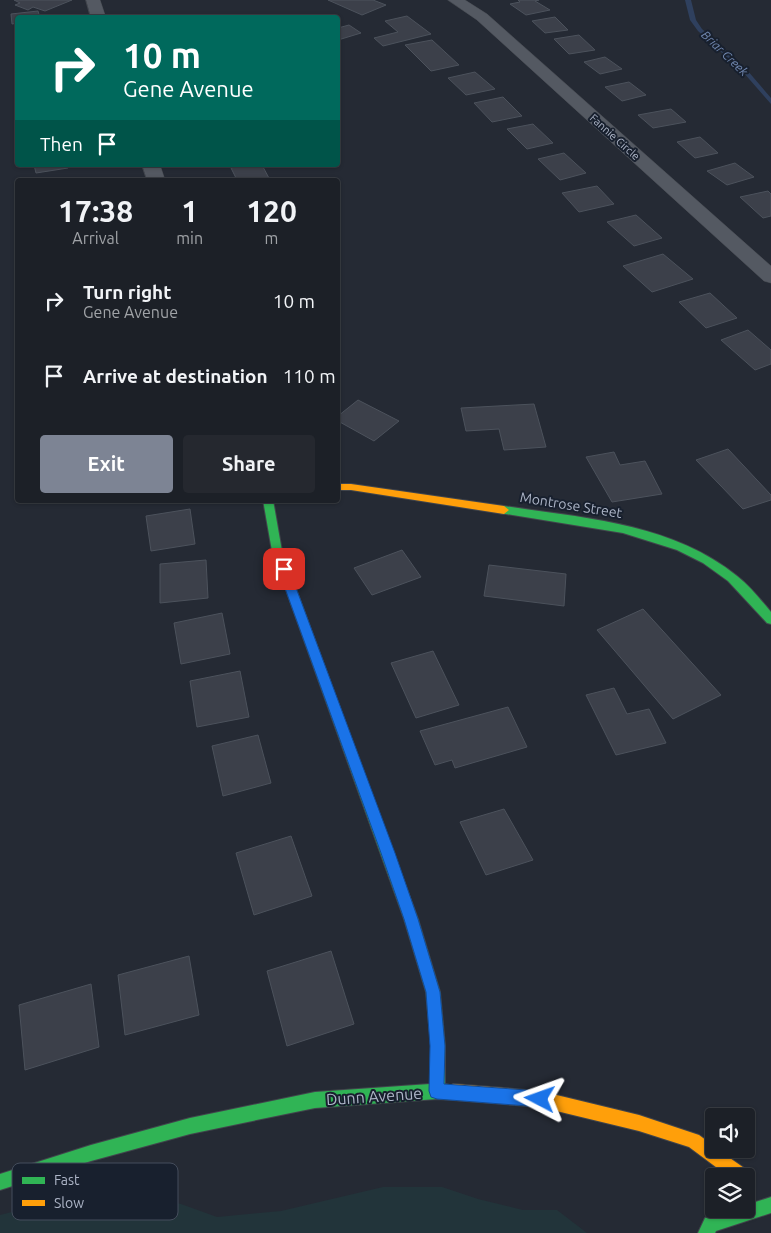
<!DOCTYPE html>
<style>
:root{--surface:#1c2027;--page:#25282f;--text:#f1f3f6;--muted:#a0a3a7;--line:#3a3e44;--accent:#7d8494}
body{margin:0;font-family:Ubuntu,sans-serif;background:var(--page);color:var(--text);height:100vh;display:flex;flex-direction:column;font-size:19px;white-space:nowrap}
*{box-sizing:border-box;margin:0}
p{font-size:16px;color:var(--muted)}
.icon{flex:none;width:28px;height:28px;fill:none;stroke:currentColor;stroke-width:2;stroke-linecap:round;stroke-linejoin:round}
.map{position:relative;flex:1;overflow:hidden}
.sheet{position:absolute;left:15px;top:178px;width:325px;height:325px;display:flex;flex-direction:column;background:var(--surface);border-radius:5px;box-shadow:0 1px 4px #0004,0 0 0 1px var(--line)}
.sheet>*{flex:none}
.hud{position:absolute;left:15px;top:15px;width:325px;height:152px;border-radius:5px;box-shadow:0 1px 4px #0004,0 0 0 1px var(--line);background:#00695c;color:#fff;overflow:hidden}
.tools{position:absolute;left:705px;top:1108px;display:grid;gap:10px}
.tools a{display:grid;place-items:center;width:50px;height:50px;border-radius:5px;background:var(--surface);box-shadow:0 1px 4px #0004,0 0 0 1px var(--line);font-size:25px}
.pin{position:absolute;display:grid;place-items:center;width:42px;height:42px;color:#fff;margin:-21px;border-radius:10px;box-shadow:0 2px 8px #0006}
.me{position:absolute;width:55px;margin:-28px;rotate:274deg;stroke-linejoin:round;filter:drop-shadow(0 0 4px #0008)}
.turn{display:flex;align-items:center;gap:18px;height:105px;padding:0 25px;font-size:22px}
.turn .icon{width:65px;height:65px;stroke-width:2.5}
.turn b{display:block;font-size:35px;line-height:42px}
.then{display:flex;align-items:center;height:48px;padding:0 25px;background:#0003;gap:10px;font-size:19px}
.eta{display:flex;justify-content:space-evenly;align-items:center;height:85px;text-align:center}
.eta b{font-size:30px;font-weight:700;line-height:35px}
.action{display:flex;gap:10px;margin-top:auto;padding:10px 25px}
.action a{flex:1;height:58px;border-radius:5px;background:var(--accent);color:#fff;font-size:20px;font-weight:700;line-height:58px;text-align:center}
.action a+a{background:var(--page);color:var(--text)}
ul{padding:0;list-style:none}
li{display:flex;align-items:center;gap:15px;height:75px;padding:0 25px}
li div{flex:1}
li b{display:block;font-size:19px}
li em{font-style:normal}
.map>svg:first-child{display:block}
</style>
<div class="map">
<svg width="771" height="1233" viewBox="0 0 771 1233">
<rect width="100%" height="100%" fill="#252a34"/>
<polygon fill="#22343a" points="383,1187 442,1187 478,1199 523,1210 557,1210 587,1233 0,1233 0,1215 86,1193 132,1192 181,1204 217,1217 281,1211"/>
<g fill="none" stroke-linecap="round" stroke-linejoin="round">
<polygon fill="#2f405e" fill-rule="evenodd" points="685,0 691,0 696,20 702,29 747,70 771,98 771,104 743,72 698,31 690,20"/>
</g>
<g fill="#3c404a" stroke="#4c525c">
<polygon points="14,0 72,0 45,11 33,7 28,10 15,5 20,3"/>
<polygon points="328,0 373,0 386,5 362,15"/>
<polygon points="518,0 539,0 535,1 550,10 526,15 510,4 520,2"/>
<polygon points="38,11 40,18 18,18 18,23 12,24 11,14"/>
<polygon points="407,16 431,34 383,46 374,38 398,32 385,21"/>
<polygon points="555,17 568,30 545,33 532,21"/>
<polygon points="349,25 361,33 338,40 338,28"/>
<polygon points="579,35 595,50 569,54 554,39"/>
<polygon points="432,40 459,65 431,71 405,45"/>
<polygon points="605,57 622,69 600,74 584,62"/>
<polygon points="475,72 495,89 466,95 448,78"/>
<polygon points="629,82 646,95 622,101 605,87"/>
<polygon points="503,97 522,116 492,122 474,103"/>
<polygon points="671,109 686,122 653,128 638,115"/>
<polygon points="533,124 553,143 527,149 507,129"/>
<polygon points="700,137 718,153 695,158 677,142"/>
<polygon points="564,153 586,173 560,180 538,159"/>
<polygon points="735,163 754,177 727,185 707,171"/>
<polygon points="34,165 67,165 68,168 36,173"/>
<polygon points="248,165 262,165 270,180 237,180 231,168"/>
<polygon points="597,186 614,204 579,212 562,193"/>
<polygon points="768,191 771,194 771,216 763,218 740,197"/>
<polygon points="636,215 662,238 634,246 607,222"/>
<polygon points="663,254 693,279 652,292 623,266"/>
<polygon points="710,293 737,318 706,328 679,302"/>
<polygon points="748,330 771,350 771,364 755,370 721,340"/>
<polygon points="358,400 399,421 374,441 338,421 338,416"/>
<polygon points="534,404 546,447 504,450 499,429 466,431 461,408"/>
<polygon points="728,449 771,495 771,500 743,509 696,460"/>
<polygon points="614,452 620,465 645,461 662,494 612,502 586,457"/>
<polygon points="190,509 195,544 151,551 146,516"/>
<polygon points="402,550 421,577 372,595 354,568"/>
<polygon points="206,560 208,598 160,603 160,564"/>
<polygon points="489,565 566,574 564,606 484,596"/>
<polygon points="643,609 721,695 673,719 597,630"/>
<polygon points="222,613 230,654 181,664 174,623"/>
<polygon points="433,651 459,705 416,718 391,663"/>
<polygon points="240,671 249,717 197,727 190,681"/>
<polygon points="614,688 627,714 649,709 666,743 616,755 586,695"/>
<polygon points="508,707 527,747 455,768 452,760 435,765 420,731"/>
<polygon points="258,735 271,783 223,796 212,746"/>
<polygon points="504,809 533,860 486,875 460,822"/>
<polygon points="291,836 312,896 254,915 236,853"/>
<polygon points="331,951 354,1024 287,1046 267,971"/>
<polygon points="189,956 199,1015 125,1035 118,975"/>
<polygon points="91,984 99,1047 25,1070 19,1005"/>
</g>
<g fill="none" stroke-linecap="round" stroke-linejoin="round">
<g stroke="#41454c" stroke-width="1">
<g id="street">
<polygon points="86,0 100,0 106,18 91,18"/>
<polygon points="448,0 465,0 487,14 771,266 771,283 764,281 477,20"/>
<polygon points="142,165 160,165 165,180 147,180"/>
</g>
</g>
<g stroke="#41454c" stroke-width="2">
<g id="fast">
<polygon points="263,500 273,500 282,551 418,919 440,992 445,1046 445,1084 458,1087 461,1092 458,1097 453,1100 437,1099 315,1108 271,1117 190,1134 91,1161 0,1190 0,1174 91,1145 190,1118 315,1092 430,1084 431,1046 426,992 404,919 272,551"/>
<path d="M504 506C583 518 672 523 737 576 750 586 760 599 771 612V624L767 623 728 581 703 563 677 550 623 533 500 513 499 510 500 507Z"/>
<polygon points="771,1197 771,1213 716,1231 715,1233 698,1233 705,1218 733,1209 746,1209 746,1205"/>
</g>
</g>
<g stroke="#41454c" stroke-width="2">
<g id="slow">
<polygon points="338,484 351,484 504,506 509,510 504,514 351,490 338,490"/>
<polygon points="453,1084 540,1091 639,1115 699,1135 714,1146 714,1149 717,1149 747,1170 749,1176 746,1182 746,1176 728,1176 689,1147 639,1131 540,1107 453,1100 448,1097 445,1092 448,1087"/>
</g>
</g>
<use href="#street" fill="#545962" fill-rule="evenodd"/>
<use href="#fast" fill="#30b455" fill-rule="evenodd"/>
<use href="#slow" fill="#ff9f0a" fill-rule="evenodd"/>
</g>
<polygon fill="#1a73e8" stroke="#114b97" points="284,565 289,569 395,853 418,919 440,992 445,1046 444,1084 540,1091 546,1094 548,1099 546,1105 540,1107 437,1099 431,1097 429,1091 430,1046 426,992 404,919 381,853 278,569"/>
<g text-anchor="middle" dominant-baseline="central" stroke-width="4" stroke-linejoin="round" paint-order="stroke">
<g font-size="11" fill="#adb5c7" stroke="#18202e">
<text transform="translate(615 137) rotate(42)">Fannie Circle</text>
</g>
<g font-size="12" font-style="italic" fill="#7289b2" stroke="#18202e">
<text transform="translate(725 53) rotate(44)">Briar Creek</text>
</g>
<g font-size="14" fill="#adb5c7" stroke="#18202e">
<text transform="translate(571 505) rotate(9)">Montrose Street</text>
</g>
<g font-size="16" fill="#adb5c7" stroke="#18202e">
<text transform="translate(374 1096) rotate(-4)">Dunn Avenue</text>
</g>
</g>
<rect x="12" y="1163" width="166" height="57" rx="8" fill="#18202e" stroke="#454d5c" stroke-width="1"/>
<rect x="22" y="1177" width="23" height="7" fill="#30b455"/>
<rect x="22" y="1200" width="23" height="6" fill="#ff9f0a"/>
<g font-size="14" fill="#adb5c7">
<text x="54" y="1185">Fast</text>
<text x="54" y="1208">Slow</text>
</g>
</svg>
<div class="tools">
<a><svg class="icon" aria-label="sound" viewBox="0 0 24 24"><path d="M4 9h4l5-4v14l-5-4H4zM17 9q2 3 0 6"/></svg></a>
<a><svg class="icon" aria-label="layers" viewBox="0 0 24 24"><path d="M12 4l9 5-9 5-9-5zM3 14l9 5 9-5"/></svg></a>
</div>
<div class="pin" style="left:284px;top:569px;background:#d93025"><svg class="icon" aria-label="arrive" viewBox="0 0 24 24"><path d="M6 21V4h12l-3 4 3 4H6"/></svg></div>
<svg class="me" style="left:540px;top:1099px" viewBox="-20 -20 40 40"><path d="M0-17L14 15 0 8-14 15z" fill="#1a73e8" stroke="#fff" stroke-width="4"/></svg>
<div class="hud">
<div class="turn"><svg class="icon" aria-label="right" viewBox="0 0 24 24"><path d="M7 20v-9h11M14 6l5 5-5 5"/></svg><div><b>10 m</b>Gene Avenue</div></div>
<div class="then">Then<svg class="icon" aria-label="arrive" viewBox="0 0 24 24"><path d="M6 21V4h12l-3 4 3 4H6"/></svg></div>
</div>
<section class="sheet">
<div class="eta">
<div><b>17:38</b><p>Arrival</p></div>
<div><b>1</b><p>min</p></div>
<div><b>120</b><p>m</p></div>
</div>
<ul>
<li><svg class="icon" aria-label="right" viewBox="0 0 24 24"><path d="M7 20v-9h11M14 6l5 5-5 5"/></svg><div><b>Turn right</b><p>Gene Avenue</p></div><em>10 m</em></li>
<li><svg class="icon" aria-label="arrive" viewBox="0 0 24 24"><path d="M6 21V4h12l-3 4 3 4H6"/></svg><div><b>Arrive at destination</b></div><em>110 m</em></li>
</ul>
<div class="action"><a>Exit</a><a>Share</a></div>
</section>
</div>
